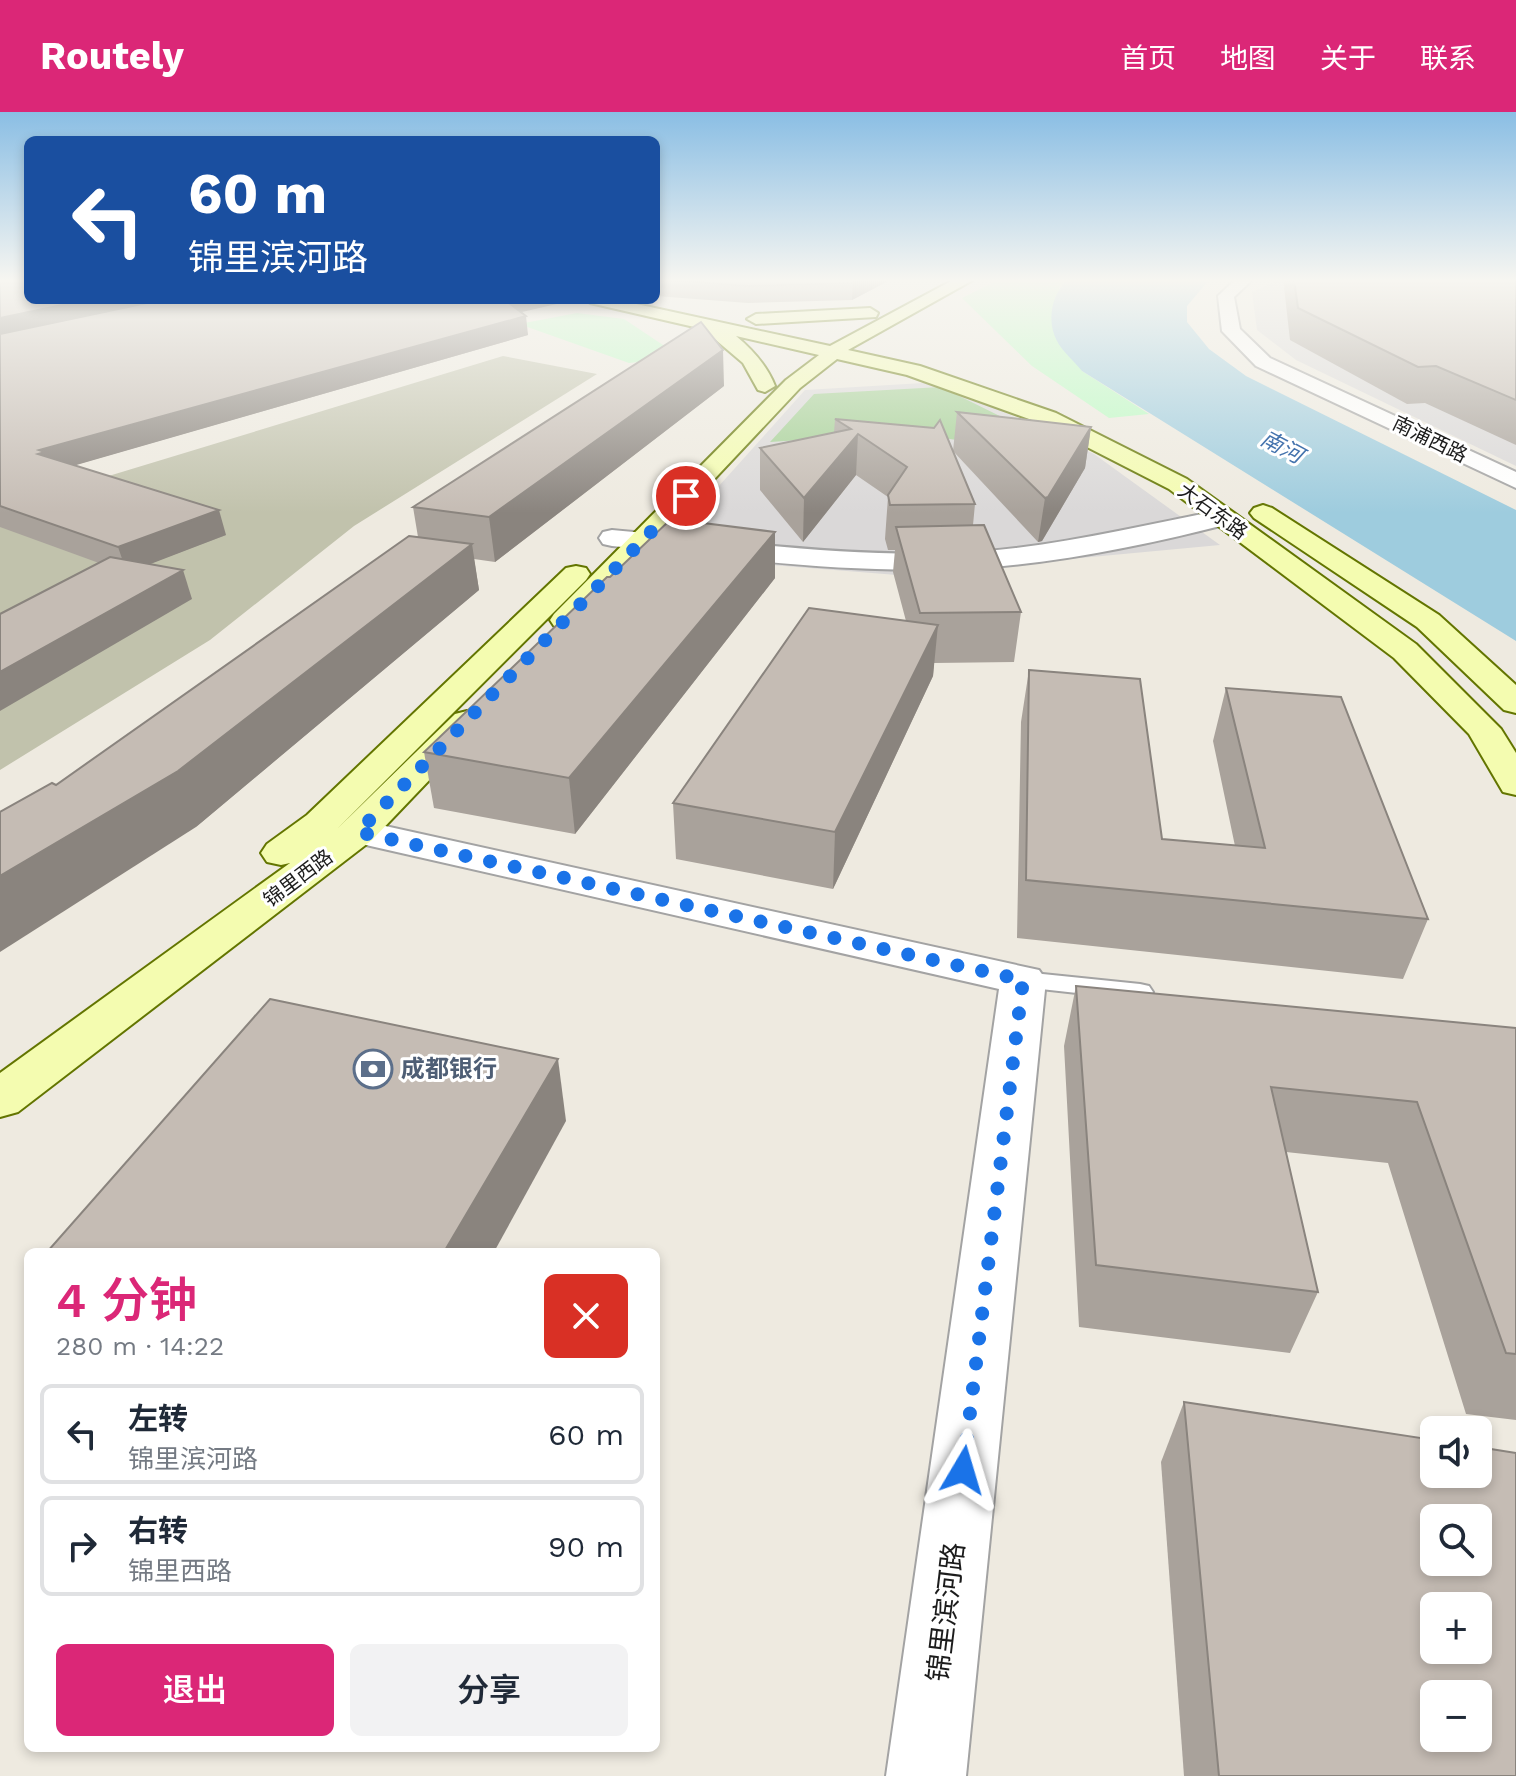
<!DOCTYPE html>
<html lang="zh">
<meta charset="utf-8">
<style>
:root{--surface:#fff;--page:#f2f2f3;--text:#1f2937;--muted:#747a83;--line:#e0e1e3;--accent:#db2777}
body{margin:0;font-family:"Work Sans","Noto Sans SC",sans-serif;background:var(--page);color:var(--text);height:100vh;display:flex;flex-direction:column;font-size:30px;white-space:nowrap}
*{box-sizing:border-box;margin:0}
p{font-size:26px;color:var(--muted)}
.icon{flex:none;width:44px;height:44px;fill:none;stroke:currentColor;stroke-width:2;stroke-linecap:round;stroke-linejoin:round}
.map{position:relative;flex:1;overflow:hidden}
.side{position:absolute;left:24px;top:1136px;width:636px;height:504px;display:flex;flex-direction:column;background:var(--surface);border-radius:12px;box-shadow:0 4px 12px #0003}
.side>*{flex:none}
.hud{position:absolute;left:24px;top:24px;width:636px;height:168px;border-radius:12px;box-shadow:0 4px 12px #0003;background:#1a4fa0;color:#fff;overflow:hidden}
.buttons{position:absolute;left:1420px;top:1304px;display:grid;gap:16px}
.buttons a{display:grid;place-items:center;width:72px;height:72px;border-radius:12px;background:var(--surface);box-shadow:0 4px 12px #0003;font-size:40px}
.pin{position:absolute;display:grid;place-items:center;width:68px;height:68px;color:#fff;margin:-34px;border:4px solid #fff;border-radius:50%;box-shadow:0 2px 8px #0007}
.me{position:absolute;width:88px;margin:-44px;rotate:7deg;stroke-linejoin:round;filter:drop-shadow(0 0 6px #0008)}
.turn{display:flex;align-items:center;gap:28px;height:168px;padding:0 32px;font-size:36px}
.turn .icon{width:104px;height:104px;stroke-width:2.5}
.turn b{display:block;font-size:56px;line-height:68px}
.round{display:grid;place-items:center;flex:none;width:84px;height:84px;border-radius:12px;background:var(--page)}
.headline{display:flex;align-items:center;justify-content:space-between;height:136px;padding:0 32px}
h1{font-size:48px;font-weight:600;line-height:60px;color:var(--accent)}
.primary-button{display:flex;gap:16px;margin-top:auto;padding:16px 32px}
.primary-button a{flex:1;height:92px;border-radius:12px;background:var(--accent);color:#fff;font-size:32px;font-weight:600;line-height:92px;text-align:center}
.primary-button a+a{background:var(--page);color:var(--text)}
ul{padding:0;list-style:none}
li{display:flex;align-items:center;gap:24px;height:100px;margin:0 16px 12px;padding:0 16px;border:4px solid var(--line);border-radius:12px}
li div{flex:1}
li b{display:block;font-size:30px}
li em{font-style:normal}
header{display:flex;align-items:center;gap:48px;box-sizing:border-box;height:112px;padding:0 40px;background:var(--accent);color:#fff}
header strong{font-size:38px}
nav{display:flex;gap:44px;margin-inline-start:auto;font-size:28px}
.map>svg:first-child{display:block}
</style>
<header>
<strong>Routely</strong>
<nav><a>首页</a><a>地图</a><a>关于</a><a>联系</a></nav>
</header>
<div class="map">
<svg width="1516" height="1664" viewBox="0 0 1516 1664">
<rect width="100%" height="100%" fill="#eeeae0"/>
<g fill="#dad8d8">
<polygon points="1279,168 1516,193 1516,354 1296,248 1257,218 1252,180"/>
<polygon points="940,270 1094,342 1220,433 897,463 656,444 805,278"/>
</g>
<polygon fill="#c1c2ac" points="503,244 597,262 354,414 210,528 0,658 0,397"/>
<polygon fill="#a2cf93" points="941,275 1087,347 909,321 770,330 814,282"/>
<g fill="#bafbc2">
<polygon points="998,168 1067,168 1059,176 1082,259 1149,302 1109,306 1032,254 962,186"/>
<polygon points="577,201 624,207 681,245 629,251 519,212"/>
</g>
<path fill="#9eccde" d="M1067 168H1209L1187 194V210L1209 237 1246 264 1516 398V529L1082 259C1074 249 1062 239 1057 229 1046 209 1052 182 1067 168Z"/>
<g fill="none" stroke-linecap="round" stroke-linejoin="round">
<g stroke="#a3a3a3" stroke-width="4">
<polygon id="service" points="1023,860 1140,872 1149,874 1153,880 1149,886 1140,888 1014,874 1011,868 1014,862"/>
</g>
<g stroke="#a3a3a3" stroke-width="4">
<g id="minor">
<polygon points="1235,168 1252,168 1234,185 1240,217 1270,246 1516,360 1516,376 1256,254 1222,219 1218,184"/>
<path d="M1223 398 1232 401 1236 406 1232 411C1143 434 1042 455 951 457 838 461 724 445 612 434L603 432 599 426 603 420 612 418C725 428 839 445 952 441 1044 438 1133 415 1223 398Z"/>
<polygon points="358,708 1039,858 1046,868 966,1664 886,1664 999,877 344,728 338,720 344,712"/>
</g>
</g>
<g stroke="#637500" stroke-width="4">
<g id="secondary">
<path d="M953 168H973L848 238 920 254 1056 301 1187 367 1416 532 1501 617 1516 641V683L1503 680 1469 622 1394 546 1169 377 1040 311 907 263 837 247 800 276 576 514 565 517 554 514 550 508 554 502 786 268 819 243 736 224C753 238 767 254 775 274L765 280 758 278 743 251 703 217 590 191 588 188H618L830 234Z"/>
<polygon points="870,196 878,201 876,205 756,212 747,207 756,202"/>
<polygon points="1263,393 1272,396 1439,503 1516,573 1516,601 1504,598 1417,515 1254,406 1250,401 1254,396"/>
<polygon points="576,454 586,456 590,462 586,468 337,717 455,602 467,599 479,602 484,609 479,616 372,728 18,1000 0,1005 0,961 290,751 281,753 267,750 261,741 267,732 307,703 566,456"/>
</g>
</g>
<use href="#service" fill="#fff" fill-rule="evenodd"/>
<use href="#minor" fill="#fff" fill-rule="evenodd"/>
<use href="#secondary" fill="#f4fcb0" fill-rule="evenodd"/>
</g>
<g fill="#a9a29b">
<polygon points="0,168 28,188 521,200 528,223 75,353 226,423 149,452 192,487 99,451 0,415"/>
<polygon points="656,168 890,168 852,188 748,191 656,184"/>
<polygon points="1285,168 1516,168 1516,333 1425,291 1407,292 1290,228 1284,175"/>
<polygon points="724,274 495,450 474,447 479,478 196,715 418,425 413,395"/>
<polygon points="957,300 1091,315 1085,356 1042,429 1038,430 953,339"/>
<polygon points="835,307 975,392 973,413 1021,500 1014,550 934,551 933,564 833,777 676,747 673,691 906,509 893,460 895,438 888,438 885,427 888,385 856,363 803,430 760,378 760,336 834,321"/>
<polygon points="610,465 775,466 575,722 434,696 424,640"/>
<polygon points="1029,558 1162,727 1235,734 1213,629 1226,576 1428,807 1403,867 1017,826 1021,610"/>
<polygon points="1076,874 1516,916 1516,1308 1466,1302 1388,1051 1286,1040 1318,1180 1290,1241 1079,1215 1064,934"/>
<polygon points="1184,1290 1516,1664 1184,1664 1161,1350"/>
</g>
<g fill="#8a847e">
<polygon points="858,168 890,168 852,188 853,171"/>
<polygon points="86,188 173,188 0,226 0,206"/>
<polygon points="503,188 574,188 505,204"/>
<polygon points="526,204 528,223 52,360 47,365 39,338"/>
<polygon points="723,238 724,274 495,450 489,405"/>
<polygon points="1091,315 1085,356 1042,429 1038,430 1045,386"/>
<polygon points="858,322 856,363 803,430 804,386"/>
<polygon points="219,398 226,423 127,461 118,435"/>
<polygon points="775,420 775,466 575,722 569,666"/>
<polygon points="472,432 479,478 196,715 0,840 0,764"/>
<polygon points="183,458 192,487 0,599 0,560"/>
<polygon points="938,513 933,564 833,777 835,720"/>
<polygon points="558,947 566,1009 494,1140 444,1140"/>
</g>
<g fill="#c5bcb4" stroke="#8a847e" stroke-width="2" fill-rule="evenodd">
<polygon points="0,168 28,168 28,188 86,188 0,206"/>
<polygon points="669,168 858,168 853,171 748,174"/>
<polygon points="1294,168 1516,168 1516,288 1436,254 1418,255 1298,196"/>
<polygon points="161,188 505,188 526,204 39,338 45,340 38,342 219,398 118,435 0,394 0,222"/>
<polygon points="701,210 723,238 489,405 413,395"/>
<polygon points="957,300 1091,315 1048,385 1045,386"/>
<polygon points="835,307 934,316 940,308 975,392 890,393 888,383 907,355 858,322 804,386 760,336 851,317"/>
<polygon points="671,407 775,420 569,666 424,640 607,465 610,465"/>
<polygon points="984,413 1021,500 920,501 896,415"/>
<polygon points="409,424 472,432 178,659 0,764 0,700 52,671 56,673"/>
<polygon points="110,445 183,458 0,560 0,502"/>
<polygon points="809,496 938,513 835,720 673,691"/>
<polygon points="1029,558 1140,567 1162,727 1265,736 1226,576 1341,585 1428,807 1026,768"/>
<polygon points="1076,874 1516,916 1516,1242 1506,1241 1417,990 1271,975 1318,1180 1096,1153"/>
<polygon points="270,887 558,947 444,1140 47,1140"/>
<path d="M1184 1290 1434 1328V1362H1478V1335L1516 1341V1664H1219ZM1434 1406H1478V1450H1434ZM1434 1494H1478V1538H1434ZM1434 1582H1478V1626H1434Z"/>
</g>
<linearGradient id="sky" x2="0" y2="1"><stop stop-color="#8abee4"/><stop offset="0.42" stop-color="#f7f6f1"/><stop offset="1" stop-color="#f7f6f1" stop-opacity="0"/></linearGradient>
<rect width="1516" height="401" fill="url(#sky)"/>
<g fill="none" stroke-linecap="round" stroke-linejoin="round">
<polyline stroke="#1a73e8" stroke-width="14" stroke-dasharray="0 25.2" points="686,384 358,720 1023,868 963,1358"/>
</g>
<defs>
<g id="bank-ring" transform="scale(2)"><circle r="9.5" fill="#fff" stroke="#5c6f8a" stroke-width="1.5"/><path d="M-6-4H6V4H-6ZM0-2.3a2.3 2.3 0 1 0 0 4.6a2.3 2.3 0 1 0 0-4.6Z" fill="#5c6f8a"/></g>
</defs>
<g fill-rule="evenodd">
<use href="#bank-ring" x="373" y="957"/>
</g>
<g text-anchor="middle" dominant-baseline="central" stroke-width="6" stroke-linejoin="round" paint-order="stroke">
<g font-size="20" fill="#1c1c1c" stroke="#fff">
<text transform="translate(1430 327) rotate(26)">南浦西路</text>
<text transform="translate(1213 399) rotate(36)">大石东路</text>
<text transform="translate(298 766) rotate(-37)">锦里西路</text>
</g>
<g font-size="22" font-style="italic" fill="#4574ae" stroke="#fff">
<text transform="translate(1282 335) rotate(28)">南河</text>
</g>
<g font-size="24" font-weight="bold" fill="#4e5e75" stroke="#fff" text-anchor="start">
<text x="401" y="957">成都银行</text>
</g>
<g font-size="28" fill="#1c1c1c" stroke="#fff">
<text transform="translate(946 1500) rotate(-83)">锦里滨河路</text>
</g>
</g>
</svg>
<div class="buttons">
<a><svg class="icon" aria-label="sound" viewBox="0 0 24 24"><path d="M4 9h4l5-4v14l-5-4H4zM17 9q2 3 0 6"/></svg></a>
<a><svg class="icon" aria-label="search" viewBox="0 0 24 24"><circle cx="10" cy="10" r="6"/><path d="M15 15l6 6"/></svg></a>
<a>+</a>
<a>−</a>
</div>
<div class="pin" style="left:686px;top:384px;background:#d93025"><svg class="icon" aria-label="arrive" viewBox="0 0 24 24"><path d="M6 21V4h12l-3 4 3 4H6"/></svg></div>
<svg class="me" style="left:963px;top:1358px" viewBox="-20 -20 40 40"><path d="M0-17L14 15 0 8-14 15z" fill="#1a73e8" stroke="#fff" stroke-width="4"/></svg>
<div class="hud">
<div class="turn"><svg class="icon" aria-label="left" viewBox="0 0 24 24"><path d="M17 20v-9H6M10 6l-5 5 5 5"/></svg><div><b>60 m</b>锦里滨河路</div></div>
</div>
<section class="side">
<div class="headline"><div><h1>4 分钟</h1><p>280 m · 14:22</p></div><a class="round" style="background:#d93025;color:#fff"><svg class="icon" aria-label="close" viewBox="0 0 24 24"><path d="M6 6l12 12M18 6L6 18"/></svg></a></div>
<ul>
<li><svg class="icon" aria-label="left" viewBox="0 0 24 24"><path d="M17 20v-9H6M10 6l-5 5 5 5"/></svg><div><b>左转</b><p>锦里滨河路</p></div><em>60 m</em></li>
<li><svg class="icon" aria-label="right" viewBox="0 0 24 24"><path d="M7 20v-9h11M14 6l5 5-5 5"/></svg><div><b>右转</b><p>锦里西路</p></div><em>90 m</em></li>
</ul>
<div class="primary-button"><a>退出</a><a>分享</a></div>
</section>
</div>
